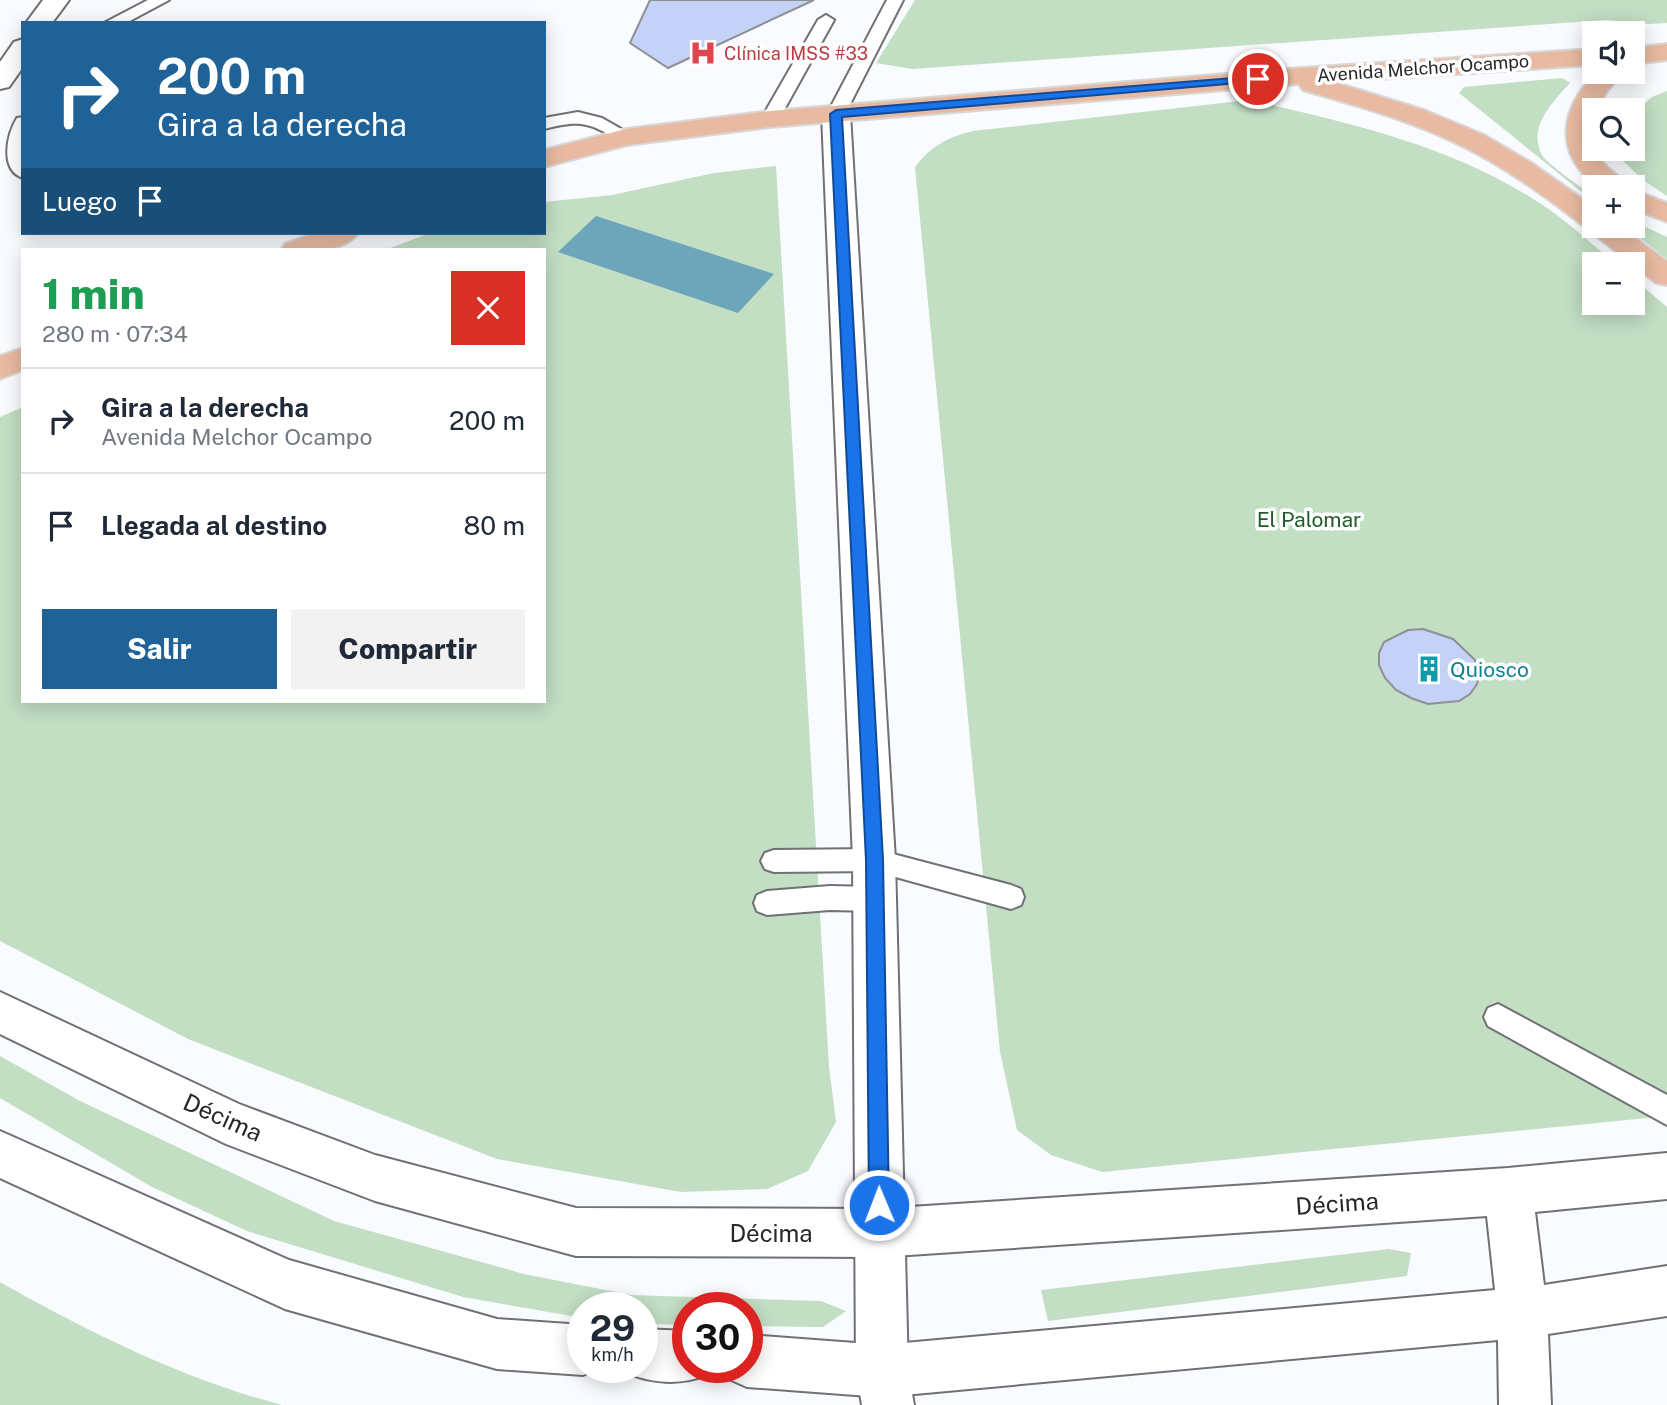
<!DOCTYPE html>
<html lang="es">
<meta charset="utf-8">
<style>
:root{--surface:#fff;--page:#f2f2f3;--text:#1f2937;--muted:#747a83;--line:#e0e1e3;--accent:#1e6297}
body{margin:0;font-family:"Public Sans",sans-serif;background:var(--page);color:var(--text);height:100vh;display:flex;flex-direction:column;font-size:26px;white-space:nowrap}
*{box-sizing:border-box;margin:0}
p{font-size:23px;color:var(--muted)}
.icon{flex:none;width:38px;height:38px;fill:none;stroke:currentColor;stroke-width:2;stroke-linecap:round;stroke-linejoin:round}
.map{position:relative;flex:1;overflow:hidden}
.side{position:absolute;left:21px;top:248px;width:525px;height:455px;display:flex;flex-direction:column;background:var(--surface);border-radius:0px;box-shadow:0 4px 18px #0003}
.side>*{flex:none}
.hud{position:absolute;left:21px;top:21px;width:525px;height:214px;border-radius:0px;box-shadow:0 4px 18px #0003;background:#1e6297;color:#fff;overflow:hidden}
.fabs{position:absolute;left:1582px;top:21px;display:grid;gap:14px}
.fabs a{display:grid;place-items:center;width:63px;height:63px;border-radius:0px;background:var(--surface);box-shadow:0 4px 18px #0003;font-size:35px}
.speed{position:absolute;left:567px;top:1292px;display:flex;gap:14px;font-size:35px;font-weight:700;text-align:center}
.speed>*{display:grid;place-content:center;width:91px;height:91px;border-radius:50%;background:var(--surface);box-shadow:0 4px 18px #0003;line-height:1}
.speed small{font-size:18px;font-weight:400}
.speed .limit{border:10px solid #d22;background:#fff;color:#111}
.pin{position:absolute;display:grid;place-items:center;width:60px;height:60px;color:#fff;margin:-30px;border:4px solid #fff;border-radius:50%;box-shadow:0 2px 7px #0007}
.me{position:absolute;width:77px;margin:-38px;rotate:359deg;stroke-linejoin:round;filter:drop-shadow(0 0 5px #0008)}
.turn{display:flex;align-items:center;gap:24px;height:147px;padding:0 21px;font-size:32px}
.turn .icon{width:91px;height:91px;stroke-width:2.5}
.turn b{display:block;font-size:49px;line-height:60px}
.then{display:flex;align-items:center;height:66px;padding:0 21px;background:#0003;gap:14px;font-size:26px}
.round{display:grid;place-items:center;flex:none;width:74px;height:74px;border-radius:0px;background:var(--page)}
.headline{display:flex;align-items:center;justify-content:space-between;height:119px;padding:0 21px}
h1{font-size:42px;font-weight:800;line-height:52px;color:#1e9e55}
.primary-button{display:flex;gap:14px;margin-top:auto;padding:14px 21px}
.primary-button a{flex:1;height:80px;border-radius:0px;background:var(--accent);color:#fff;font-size:28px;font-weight:800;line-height:80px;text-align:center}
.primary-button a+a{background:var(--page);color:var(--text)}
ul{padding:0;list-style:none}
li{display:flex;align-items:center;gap:21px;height:105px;padding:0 21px;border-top:2px solid var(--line)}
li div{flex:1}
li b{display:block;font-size:26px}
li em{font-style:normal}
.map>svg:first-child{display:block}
</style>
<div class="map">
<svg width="1667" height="1405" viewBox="0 0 1667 1405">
<rect width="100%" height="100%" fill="#f9fbff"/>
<g fill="#c2dec3">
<polygon points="915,0 1667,0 1667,23 1648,24 1607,20 912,69 876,63"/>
<path d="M1562 78 1570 83C1553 102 1527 127 1542 155 1547 164 1584 189 1594 197V202L1459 93 1464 87Z"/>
<polygon points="1667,91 1667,196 1643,180 1616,154 1617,149 1633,149 1633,113 1652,97"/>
<path d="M1249 100C1350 123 1453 146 1541 204 1567 221 1592 244 1616 264H1594V303H1633V278L1667 307V1116L1102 1172 1051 1155 1017 1130 1000 1052 915 167C931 146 948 137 973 131Z"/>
<polygon points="776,166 829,1067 836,1122 808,1171 767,1189 681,1192 497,1159 188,1039 0,941 0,417 23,407 23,702 544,702 544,250 385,250 430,233 544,233 544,202 612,195 714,173"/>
<polygon points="1633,221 1667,237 1667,259 1625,226 1633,226"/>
<polygon points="0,1056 80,1101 334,1221 524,1274 631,1295 821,1301 846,1311 823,1327 747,1326 747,1307 688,1307 688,1325 642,1324 642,1307 583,1307 583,1318 463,1297 247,1231 152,1187 0,1098"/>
<polygon points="1389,1249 1411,1253 1407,1276 1048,1321 1041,1290"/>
<path d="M0 1282C88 1332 183 1379 282 1405H0Z"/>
</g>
<polygon fill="#6da5bb" points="596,216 774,274 738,313 558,252"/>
<g fill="#c4d2f7" stroke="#8e9094" stroke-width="2">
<polygon points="650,0 814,0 668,68 630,43"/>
<polygon points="1423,629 1453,639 1475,660 1479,673 1477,684 1470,694 1459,701 1428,704 1411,698 1396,690 1385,678 1379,665 1379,653 1384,642 1408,630"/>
</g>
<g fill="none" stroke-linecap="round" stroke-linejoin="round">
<g stroke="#6f7175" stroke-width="4">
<g id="lane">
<polygon points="148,0 169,0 126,23 104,23"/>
<polygon points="887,0 903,0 845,114 836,119 830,118 827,114"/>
<polygon points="826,15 834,20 779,119 770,124 764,123 761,119 818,20"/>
<path d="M578 112 602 118 635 137 626 142C617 140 609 134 600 130 580 120 565 124 544 129V118Z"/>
<path d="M23 117V178C0 171 6 135 17 118Z"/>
<polygon points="874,849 1011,885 1021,889 1024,897 1021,905 1011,909 874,871 774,872 765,869 761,861 765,853 774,850"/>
<polygon points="830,886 873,887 883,891 886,899 883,907 873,911 830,910 767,915 757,911 754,903 757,895 767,891"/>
<polygon points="1498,1004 1667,1095 1667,1125 1488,1026 1484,1017 1488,1008"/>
</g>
</g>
<g stroke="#6f7175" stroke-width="4">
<g id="street">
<polygon points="43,0 69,0 52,23 26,23"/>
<polygon points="23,39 23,67 9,87 0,89 0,62 14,42"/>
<polygon points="836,106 846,108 850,114 895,860 908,1371 914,1405 862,1405 856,1371 853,860 822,114 826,108"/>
</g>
</g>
<g stroke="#6f7175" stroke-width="4">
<g id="secondary">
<polygon points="0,992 239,1104 375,1155 576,1208 879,1209 1508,1168 1667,1153 1667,1199 1535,1212 1544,1285 1667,1266 1667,1316 1548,1334 1551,1405 1499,1405 1498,1340 882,1397 747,1387 729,1379 724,1367 747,1367 747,1335 882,1345 1495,1290 1487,1216 879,1257 576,1256 375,1201 226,1144 0,1034"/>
<polygon points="0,1131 289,1260 497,1319 583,1325 583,1367 602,1367 583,1375 497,1369 285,1309 0,1178"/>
<path d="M642 1329 688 1331V1367H709L706 1375C680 1386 650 1383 624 1372L622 1367H642Z"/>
</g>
</g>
<g stroke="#d8d8d8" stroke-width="4">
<g id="primary">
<polygon points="1667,44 1667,60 1633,64 1633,48"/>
<path d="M1594 49V65L1333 82 1424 110 1484 135 1530 162 1594 207V226H1619L1667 261V285L1656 283C1595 236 1534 182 1464 147 1413 121 1357 106 1303 90L1299 84 770 127 627 145 544 167V150L626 129 770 111 1286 69Z"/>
<path d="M1596 72H1624L1607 91 1597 110H1594C1594 133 1591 150 1608 168 1616 175 1624 179 1629 187H1597C1553 152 1560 110 1596 72Z"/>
<polygon points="1633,190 1667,203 1667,222 1633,209"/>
<path d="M316 233H358C343 254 304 251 281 250L285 244Z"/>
<polygon points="23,348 23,370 0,379 0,356"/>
</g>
</g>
<use href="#lane" fill="#fff" fill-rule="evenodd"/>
<use href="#street" fill="#fff" fill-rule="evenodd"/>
<use href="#secondary" fill="#fff" fill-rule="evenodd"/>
<use href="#primary" fill="#e8baa1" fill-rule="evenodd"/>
</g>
<polygon fill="#1a73e8" stroke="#114b97" stroke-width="2" points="1258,76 1264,79 1262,81 842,117 883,860 889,1205 886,1212 879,1215 872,1212 869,1205 866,860 830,114 836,110"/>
<defs>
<g id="hospital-bare" transform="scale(2.1)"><path d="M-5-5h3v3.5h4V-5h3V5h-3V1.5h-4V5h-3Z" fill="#e0444e" stroke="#fff" stroke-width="2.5" paint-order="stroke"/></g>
<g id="building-bare" transform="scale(2.1)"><path d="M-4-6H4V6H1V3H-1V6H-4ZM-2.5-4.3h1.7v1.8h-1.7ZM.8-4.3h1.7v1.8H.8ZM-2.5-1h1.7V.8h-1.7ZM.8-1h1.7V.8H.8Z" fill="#0f9aa8" stroke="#fff" stroke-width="2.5" paint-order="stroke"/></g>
</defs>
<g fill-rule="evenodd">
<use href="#hospital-bare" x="703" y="53"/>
<use href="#building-bare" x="1429" y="669"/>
</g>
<g text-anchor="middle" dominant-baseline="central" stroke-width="7" stroke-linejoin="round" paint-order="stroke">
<g font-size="18" fill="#be3a42" stroke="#fff" text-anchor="start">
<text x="724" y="53">Clínica IMSS #33</text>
</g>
<g font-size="18" fill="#262729" stroke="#fff">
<text transform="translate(1423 68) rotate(-4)">Avenida Melchor Ocampo</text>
</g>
<g font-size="21" fill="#245b2b" stroke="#fff">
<text x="1309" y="519">El Palomar</text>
</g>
<g font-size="21" fill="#0d838f" stroke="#fff" text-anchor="start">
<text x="1450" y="669">Quiosco</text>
</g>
<g font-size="24" fill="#262729" stroke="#fff">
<text transform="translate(223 1117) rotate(24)">Décima</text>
<text transform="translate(1337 1203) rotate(-4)">Décima</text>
<text x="771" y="1233">Décima</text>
</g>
</g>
</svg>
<div class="fabs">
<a><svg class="icon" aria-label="sound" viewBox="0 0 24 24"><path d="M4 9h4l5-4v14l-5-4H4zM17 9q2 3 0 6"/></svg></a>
<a><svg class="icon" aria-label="search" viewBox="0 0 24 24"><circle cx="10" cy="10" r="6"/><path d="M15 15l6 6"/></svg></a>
<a>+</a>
<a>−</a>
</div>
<div class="speed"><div>29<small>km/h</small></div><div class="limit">30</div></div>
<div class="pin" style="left:1258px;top:79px;background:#d93025"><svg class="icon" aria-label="arrive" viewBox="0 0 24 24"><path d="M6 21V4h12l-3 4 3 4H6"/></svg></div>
<svg class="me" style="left:879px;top:1205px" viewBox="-20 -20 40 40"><circle r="17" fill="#1a73e8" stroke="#fff" stroke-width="3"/><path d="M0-11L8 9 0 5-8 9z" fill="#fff"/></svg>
<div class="hud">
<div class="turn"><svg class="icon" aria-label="right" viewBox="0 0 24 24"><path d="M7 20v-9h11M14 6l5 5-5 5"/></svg><div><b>200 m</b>Gira a la derecha</div></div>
<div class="then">Luego<svg class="icon" aria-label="arrive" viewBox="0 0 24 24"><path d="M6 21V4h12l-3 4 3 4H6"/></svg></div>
</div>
<section class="side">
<div class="headline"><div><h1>1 min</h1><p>280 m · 07:34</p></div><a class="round" style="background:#d93025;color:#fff"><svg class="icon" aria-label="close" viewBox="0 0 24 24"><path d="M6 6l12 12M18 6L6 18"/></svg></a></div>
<ul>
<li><svg class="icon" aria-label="right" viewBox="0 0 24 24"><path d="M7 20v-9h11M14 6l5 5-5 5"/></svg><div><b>Gira a la derecha</b><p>Avenida Melchor Ocampo</p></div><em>200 m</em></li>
<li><svg class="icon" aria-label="arrive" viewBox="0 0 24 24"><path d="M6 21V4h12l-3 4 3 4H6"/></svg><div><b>Llegada al destino</b></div><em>80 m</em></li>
</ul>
<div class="primary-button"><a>Salir</a><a>Compartir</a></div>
</section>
</div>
